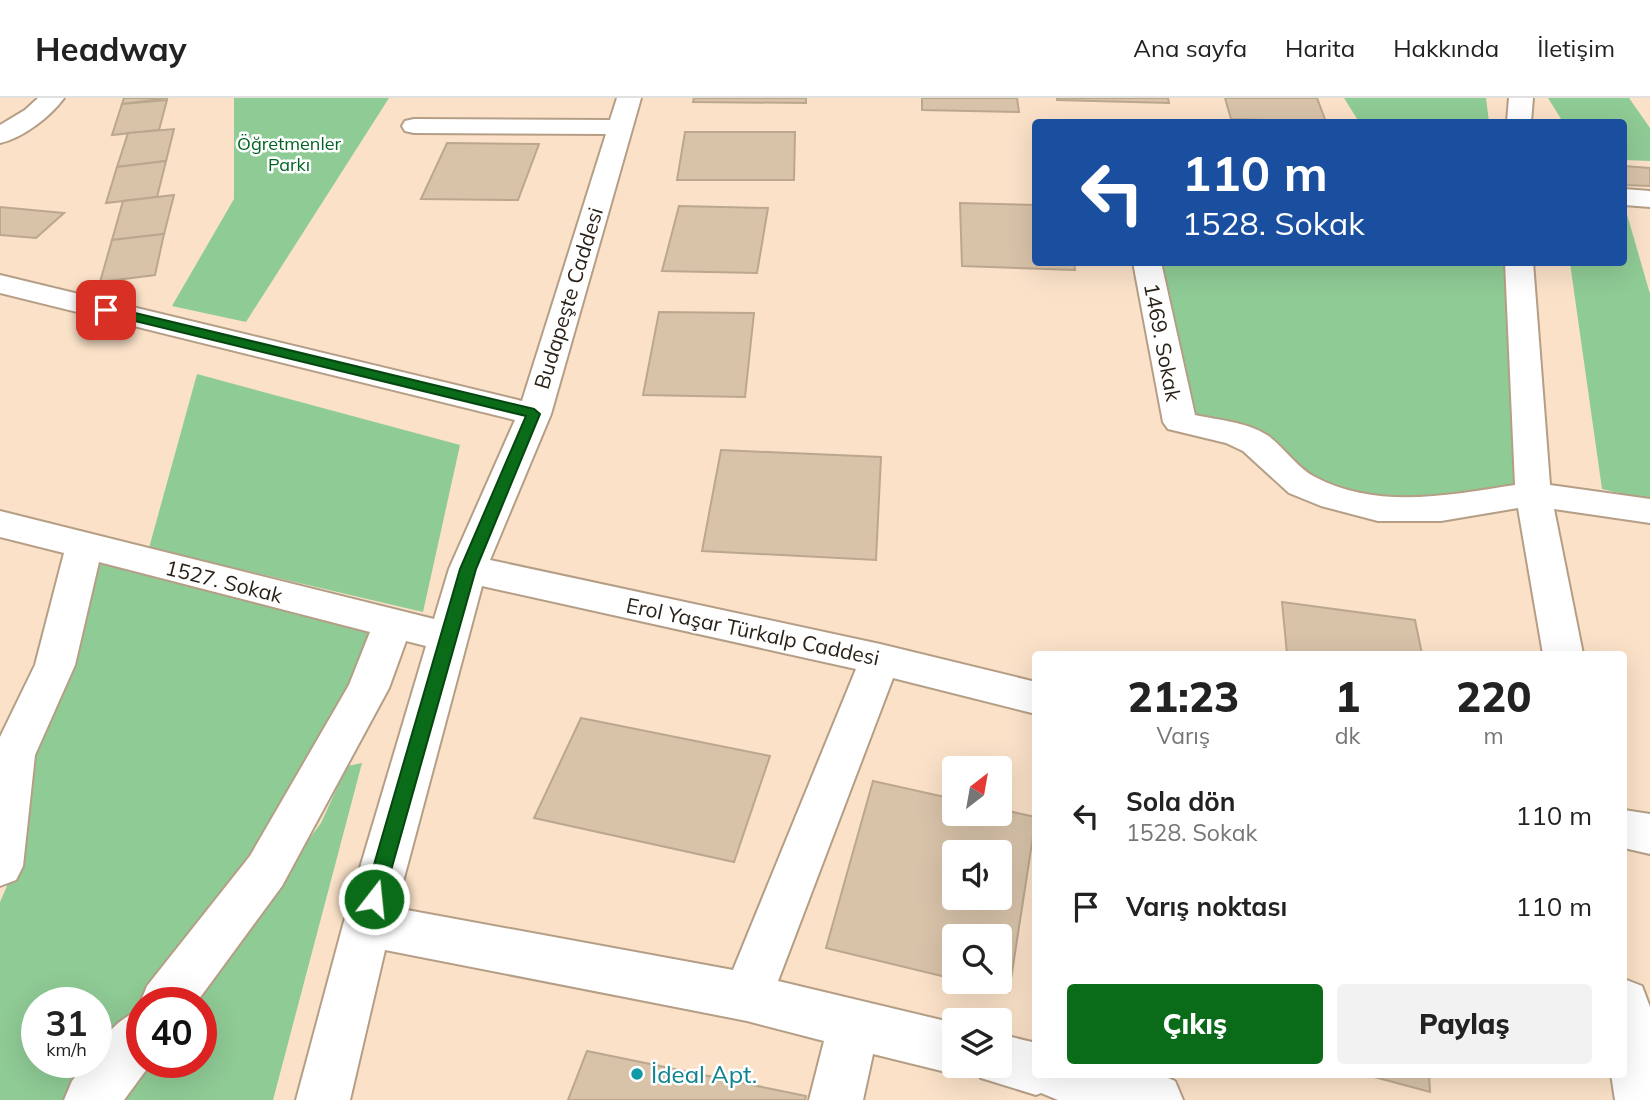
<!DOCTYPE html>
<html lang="tr">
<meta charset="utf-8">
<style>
:root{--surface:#fff;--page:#f2f2f2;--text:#222;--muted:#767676;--line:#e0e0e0;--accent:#0a6b18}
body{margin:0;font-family:Mulish,sans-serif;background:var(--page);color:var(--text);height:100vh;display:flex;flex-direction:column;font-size:26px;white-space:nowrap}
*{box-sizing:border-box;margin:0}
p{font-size:23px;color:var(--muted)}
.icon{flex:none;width:38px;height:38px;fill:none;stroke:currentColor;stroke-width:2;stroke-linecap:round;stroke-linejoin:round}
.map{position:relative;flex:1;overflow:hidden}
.sheet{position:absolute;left:1032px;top:553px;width:595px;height:427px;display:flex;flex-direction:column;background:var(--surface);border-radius:7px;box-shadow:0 7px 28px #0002}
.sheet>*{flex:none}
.guide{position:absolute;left:1032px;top:21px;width:595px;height:147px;border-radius:7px;box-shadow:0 7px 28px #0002;background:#1a4fa0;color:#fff;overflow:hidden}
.needle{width:46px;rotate:31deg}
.buttons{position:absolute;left:942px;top:658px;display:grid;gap:14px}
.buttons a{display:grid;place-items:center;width:70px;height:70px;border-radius:7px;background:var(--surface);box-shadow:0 7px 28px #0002;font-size:35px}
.speed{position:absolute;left:21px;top:889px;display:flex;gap:14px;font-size:35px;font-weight:700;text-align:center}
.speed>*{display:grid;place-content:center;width:91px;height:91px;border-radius:50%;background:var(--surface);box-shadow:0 7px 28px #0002;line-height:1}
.speed small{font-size:18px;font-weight:400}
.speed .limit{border:10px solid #d22;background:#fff;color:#111}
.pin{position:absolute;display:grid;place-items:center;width:60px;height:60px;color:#fff;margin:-30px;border-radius:14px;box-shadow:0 4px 10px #0006}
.me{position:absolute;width:77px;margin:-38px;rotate:16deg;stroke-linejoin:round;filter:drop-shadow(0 0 5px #0008)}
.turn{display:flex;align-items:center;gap:24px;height:147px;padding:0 35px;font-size:32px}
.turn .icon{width:91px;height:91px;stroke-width:2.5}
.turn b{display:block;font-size:49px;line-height:60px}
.eta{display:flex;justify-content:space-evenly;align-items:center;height:119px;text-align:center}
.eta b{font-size:42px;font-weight:800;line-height:49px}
.button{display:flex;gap:14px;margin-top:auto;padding:14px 35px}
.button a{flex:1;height:80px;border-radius:7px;background:var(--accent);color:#fff;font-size:28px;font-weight:800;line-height:80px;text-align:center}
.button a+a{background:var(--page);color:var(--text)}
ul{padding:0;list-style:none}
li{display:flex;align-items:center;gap:21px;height:91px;padding:0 35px}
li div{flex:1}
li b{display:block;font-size:26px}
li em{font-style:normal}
header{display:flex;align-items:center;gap:42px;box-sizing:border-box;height:98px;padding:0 35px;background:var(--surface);border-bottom:2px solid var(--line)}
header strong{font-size:33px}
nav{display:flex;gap:38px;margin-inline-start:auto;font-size:24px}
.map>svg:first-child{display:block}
</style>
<header>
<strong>Headway</strong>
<nav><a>Ana sayfa</a><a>Harita</a><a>Hakkında</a><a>İletişim</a></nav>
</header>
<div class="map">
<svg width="1650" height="1002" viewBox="0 0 1650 1002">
<rect width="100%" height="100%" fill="#fae1c8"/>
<g fill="#8fcb95">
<polygon points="234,0 389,0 246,224 172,208 234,101"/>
<polygon points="1344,0 1486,0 1489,24 1359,24"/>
<polygon points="1548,0 1629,0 1650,30 1650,63 1624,62 1624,24 1563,24"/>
<polygon points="1624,106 1650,196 1650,402 1602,391 1570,165 1624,164"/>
<polygon points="1157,165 1508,165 1517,389 1432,400 1374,402 1307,379 1190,318"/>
<polygon points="197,276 460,347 423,514 149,450"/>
<polygon points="97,460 377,529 268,751 96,962 96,905 37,905 37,964 94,964 63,1002 0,1002 0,804 21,756 23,672"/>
<polygon points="362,665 273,1002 115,1002 143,964 201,964 201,905 187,905 321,725 347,668"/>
</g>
<g fill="#d8c3a9" stroke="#bba78d" stroke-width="2" fill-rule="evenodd">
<polygon points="124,0 168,0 122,6"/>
<polygon points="694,0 806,0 806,5 693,4"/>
<polygon points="922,0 1017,0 1019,14 922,12"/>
<polygon points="1057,0 1168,0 1169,5 1057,2"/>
<polygon points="1225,0 1317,0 1326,24 1231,21"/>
<polygon points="167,2 159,32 112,37 122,6"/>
<polygon points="174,31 166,63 117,69 128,35"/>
<polygon points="685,34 795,34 794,82 677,82"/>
<polygon points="447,45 539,46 518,102 421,101"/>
<polygon points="166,63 157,99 106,105 117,69"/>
<polygon points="1624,68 1650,70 1650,88 1624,87"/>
<polygon points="174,97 164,136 112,142 123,103"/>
<polygon points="960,105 1036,107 1036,164 1074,164 1075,172 962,168"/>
<polygon points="679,108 768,110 757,175 662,173"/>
<polygon points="0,109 64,115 36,140 0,137"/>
<polygon points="164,136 155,177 100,184 112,142"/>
<polygon points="659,214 754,215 745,299 643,297"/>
<polygon points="721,352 881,359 876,462 702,453"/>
<polygon points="1282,504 1415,522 1422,556 1287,556"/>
<polygon points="581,620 770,658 734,764 534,720"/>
<path d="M873 683 954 701V716H999V711L1036 719 1009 894 966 884H999V838H954V881L826 850ZM954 754H999V800H954Z"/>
<polygon points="587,953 806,998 805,1002 568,1002"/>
<polygon points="1363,976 1429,976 1430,994"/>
</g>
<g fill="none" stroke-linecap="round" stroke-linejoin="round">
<g stroke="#b59e86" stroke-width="4">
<g id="minor">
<path d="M38 0H64C50 19 23 40 0 45V27L25 12Z"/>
<path d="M617 0H641L551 316 490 462 880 546 1036 584V616L893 580 778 883 954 925V968H973L954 976 873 956 863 1002H809L824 943 747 923 385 852 350 1002H296L343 827 426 548 406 543 389 590 282 788 196 905H142V910L140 905 147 888 250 758 349 587 370 534 99 464 75 567 35 657 23 768 16 782 0 788V639L35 567 64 455 0 439V413L434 521 449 471 515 322 0 195V177L522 303 606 36 414 35 405 33 402 28 405 23 414 21 610 22ZM482 488 856 571 733 872 396 810Z"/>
<polygon points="1509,0 1533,0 1531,24 1507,24"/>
<polygon points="1624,91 1650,93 1650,109 1624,107"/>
<path d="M1133 164H1161L1195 317C1218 322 1246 324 1267 337 1284 349 1297 370 1315 379 1377 412 1449 397 1515 387L1505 164H1533L1550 387 1650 401V425L1554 411 1583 556H1543L1518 410 1441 423H1378L1321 408 1289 395 1243 353 1226 345 1168 331 1163 324Z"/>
<polygon points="1624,712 1650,716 1650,756 1624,750"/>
<polygon points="1624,881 1642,888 1650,909 1650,1002 1615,1002 1611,976 1624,976"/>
<path d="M142 911V964H152L124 1002H64L72 983 87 964H96C96 941 121 919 142 911Z"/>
<polygon points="999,936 1036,945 1036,976 1159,976 1175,983 1183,1002 1058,1002 1041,995 1036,997 981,980 975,968 999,968"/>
</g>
</g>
<use href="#minor" fill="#fff" fill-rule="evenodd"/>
</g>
<polygon fill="#0a6b18" stroke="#064610" stroke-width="2" points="106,208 534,311 540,316 476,471 381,808 374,810 367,808 364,801 460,471 526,318 102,215 102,209"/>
<circle fill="#0f9aa8" stroke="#fff" stroke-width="2.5" cx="637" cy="976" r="7"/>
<g text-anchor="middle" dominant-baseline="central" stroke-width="5" stroke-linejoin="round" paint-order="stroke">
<g font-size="18" fill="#016421" stroke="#fff">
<text x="289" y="45">Öğretmenler<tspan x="289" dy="21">Parkı</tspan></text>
</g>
<g font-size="21" fill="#2a2118" stroke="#fff">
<text transform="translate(568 200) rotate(-73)">Budapeşte Caddesi</text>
<text transform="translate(1163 244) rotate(79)">1469. Sokak</text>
<text transform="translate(224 483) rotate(14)">1527. Sokak</text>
<text transform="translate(753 533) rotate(12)">Erol Yaşar Türkalp Caddesi</text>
</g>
<g font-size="24" fill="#0d838f" stroke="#fff" text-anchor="start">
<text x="651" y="976">İdeal Apt.</text>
</g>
</g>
</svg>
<div class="buttons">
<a><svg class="needle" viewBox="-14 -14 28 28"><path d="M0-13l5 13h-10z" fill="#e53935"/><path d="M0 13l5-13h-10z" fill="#767676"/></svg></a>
<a><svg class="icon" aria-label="sound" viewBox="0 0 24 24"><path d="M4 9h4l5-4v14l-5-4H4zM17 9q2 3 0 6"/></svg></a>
<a><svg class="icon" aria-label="search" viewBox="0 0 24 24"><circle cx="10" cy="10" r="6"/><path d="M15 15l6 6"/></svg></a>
<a><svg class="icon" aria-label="layers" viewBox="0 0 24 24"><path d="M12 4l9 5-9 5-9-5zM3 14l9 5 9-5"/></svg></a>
</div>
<div class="speed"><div>31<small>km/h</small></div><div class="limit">40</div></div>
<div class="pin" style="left:106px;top:212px;background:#d93025"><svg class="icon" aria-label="arrive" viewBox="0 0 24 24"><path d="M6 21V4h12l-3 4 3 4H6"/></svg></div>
<svg class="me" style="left:374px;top:801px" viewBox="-20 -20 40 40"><circle r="17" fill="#0a6b18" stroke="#fff" stroke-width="3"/><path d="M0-11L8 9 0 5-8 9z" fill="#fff"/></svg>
<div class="guide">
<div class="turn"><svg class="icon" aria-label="left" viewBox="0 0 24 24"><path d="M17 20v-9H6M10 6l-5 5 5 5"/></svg><div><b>110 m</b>1528. Sokak</div></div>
</div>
<section class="sheet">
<div class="eta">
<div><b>21:23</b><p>Varış</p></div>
<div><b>1</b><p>dk</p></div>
<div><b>220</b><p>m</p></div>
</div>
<ul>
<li><svg class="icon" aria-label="left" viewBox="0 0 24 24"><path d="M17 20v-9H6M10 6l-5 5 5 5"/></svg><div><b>Sola dön</b><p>1528. Sokak</p></div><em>110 m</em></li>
<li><svg class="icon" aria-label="arrive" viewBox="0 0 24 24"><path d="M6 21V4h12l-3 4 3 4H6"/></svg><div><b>Varış noktası</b></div><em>110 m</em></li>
</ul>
<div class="button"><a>Çıkış</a><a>Paylaş</a></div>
</section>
</div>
